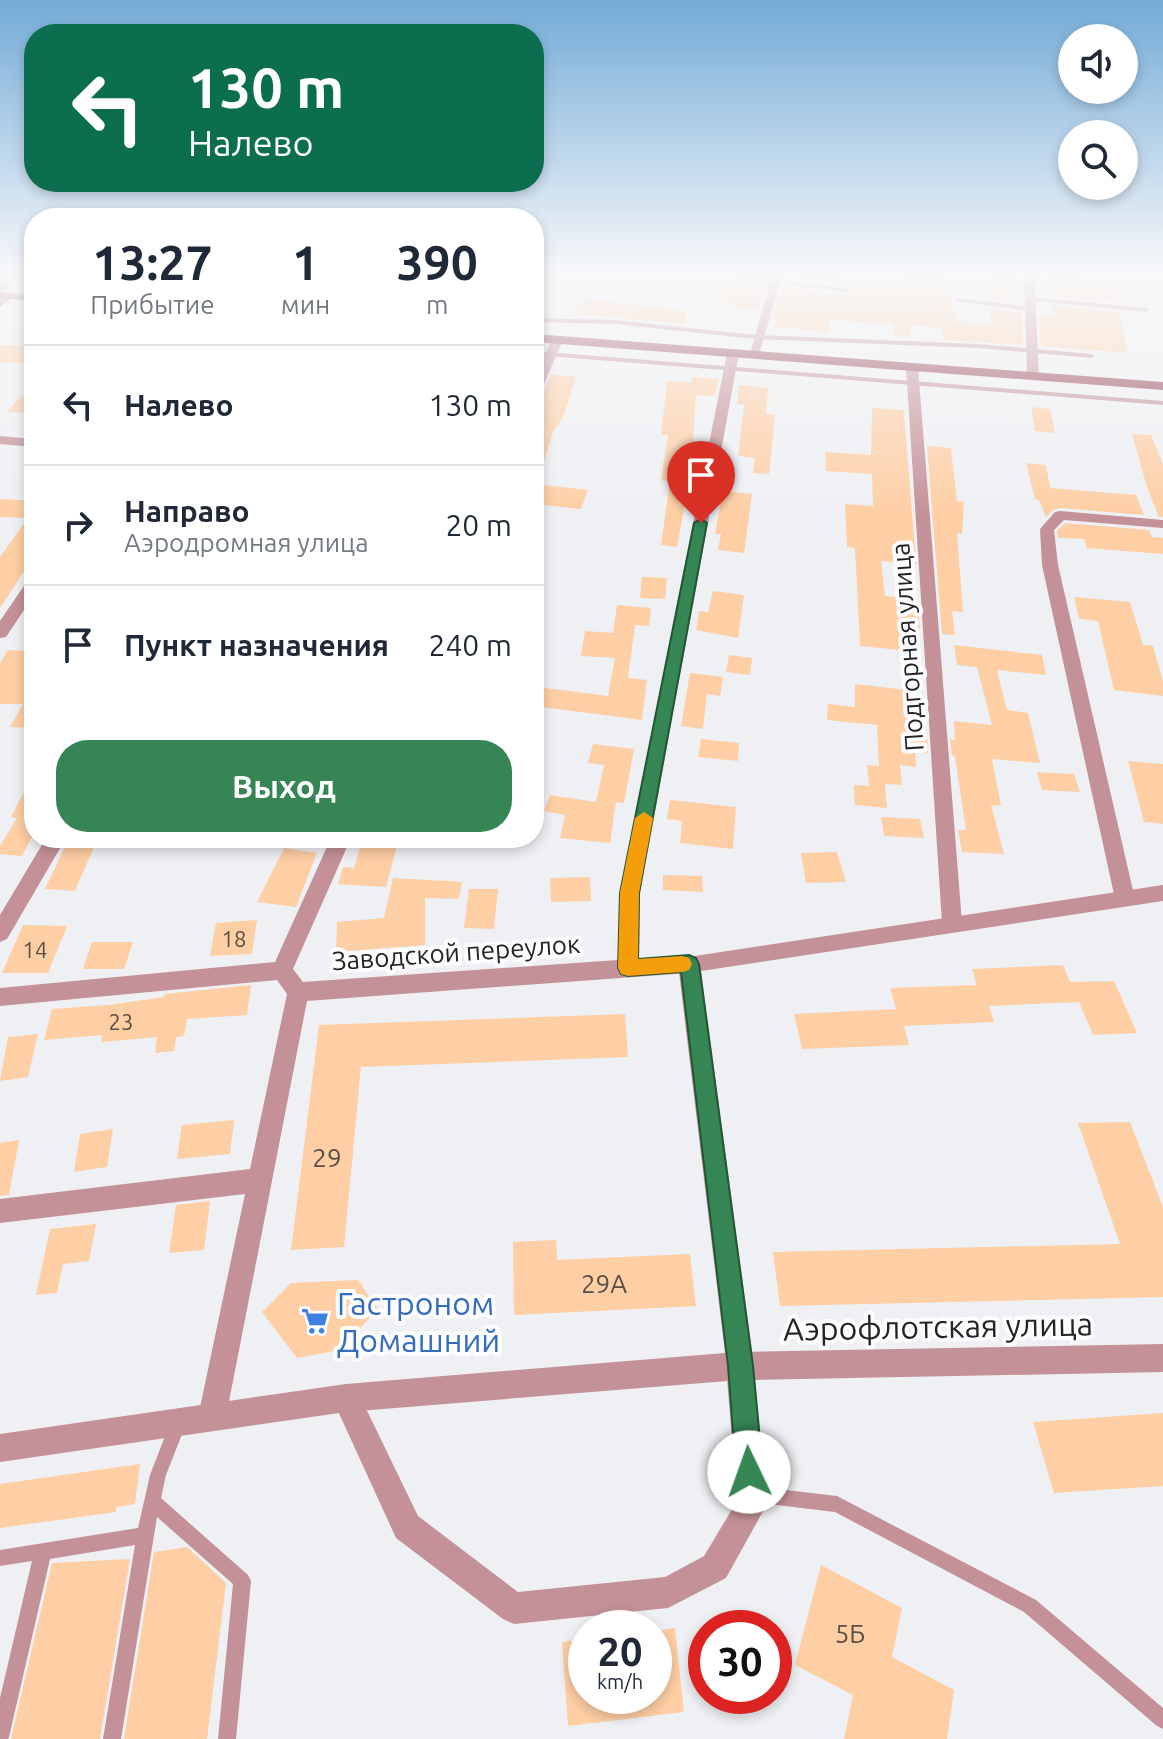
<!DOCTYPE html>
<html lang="ru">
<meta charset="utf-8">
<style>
:root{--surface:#fff;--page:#f6f6f7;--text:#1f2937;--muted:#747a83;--line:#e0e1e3;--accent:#358555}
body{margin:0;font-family:Ubuntu,sans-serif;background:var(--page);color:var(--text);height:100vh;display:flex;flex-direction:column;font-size:30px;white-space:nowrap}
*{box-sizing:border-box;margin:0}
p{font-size:26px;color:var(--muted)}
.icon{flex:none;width:44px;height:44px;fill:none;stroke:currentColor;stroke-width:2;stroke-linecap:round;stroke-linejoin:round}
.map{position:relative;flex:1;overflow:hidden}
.drawer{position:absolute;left:24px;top:208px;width:520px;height:640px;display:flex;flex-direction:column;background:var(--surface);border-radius:32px;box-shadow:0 4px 12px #0003}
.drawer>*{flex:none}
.banner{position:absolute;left:24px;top:24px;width:520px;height:168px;border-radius:32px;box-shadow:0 4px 12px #0003;background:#0b6e4f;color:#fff;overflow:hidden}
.tools{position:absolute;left:1058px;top:24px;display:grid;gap:16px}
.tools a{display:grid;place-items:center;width:80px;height:80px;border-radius:50%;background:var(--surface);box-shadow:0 4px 12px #0003;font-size:40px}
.speed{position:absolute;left:568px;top:1610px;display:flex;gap:16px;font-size:40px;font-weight:700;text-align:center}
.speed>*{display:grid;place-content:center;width:104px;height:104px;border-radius:50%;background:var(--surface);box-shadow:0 4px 12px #0003;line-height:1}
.speed small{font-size:20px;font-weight:400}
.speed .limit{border:12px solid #d22;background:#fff;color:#111}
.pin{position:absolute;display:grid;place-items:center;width:68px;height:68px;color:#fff;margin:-82px -34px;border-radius:50% 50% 50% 0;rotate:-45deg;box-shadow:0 0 8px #0007}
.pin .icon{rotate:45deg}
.me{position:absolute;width:88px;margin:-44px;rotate:357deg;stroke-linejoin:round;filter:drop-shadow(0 0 6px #0008)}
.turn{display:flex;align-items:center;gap:28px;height:168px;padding:0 32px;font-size:36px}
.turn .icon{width:104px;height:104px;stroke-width:2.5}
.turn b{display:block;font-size:56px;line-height:68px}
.eta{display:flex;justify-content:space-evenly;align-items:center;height:136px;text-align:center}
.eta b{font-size:48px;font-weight:600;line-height:56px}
.primary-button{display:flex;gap:16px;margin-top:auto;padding:16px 32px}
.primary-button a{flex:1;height:92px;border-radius:32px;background:var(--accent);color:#fff;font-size:32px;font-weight:600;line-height:92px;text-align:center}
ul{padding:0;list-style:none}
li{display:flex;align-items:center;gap:24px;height:120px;padding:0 32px;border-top:2px solid var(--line)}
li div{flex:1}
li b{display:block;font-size:30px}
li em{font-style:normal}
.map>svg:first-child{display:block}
</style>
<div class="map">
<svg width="1163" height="1739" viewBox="0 0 1163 1739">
<rect width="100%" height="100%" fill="#eff0f3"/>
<g fill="#fecea4">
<polygon points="733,273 770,273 759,310 733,309 734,302 718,301 724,279 732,280"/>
<polygon points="786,273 845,273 844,280 894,284 902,273 945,273 944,289 954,290 952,300 953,309 957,309 957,322 990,325 991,309 1022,313 1023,345 943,340 942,328 910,325 911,337 893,335 894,324 829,320 830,332 775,327 777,320 772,319 782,287 845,295 851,291 845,285 785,278"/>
<polygon points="1047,273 1086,273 1088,281 1115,284 1119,302 1050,296"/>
<polygon points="991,274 1017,277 1018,302 991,299"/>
<polygon points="584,298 687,311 686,324 574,314"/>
<polygon points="1051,305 1120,312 1127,353 1041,346 1039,314 1052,315"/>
<rect x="0" y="345" width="34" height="18"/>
<polygon points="551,374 576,377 563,417 553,432 538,480 534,479 534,400 543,394"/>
<polygon points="692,377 719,379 715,396 696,395 693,441 698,442 696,466 692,466 677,547 661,545 670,481 661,480 668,435 661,435 667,381 691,382"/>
<polygon points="739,385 768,388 766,414 775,415 769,474 753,473 755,458 738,456 744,405 737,404"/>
<polygon points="21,396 34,396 34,413 7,412"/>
<polygon points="1031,407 1050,409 1055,433 1035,431"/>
<polygon points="872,408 904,410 916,564 881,561 885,596 918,599 920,632 900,630 901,650 860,646 855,548 847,547 845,504 873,506 872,474 826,471 825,452 871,455"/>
<polygon points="1132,434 1151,435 1163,464 1163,517 1159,517 1147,487"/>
<polygon points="927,446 951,448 957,501 964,502 962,534 957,533 963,612 952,611 955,635 942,634"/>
<polygon points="1026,463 1046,465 1050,488 1136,495 1144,515 1060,508 1053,510 1046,517 1039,500 1035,499"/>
<polygon points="534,484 588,490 581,509 534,504"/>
<polygon points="723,491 752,494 744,553 718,550 721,534 715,534"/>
<polygon points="0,499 34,501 34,556 0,608 0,557 28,518 0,517"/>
<polygon points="1065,523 1149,530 1152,537 1163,538 1163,554 1087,548 1084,539 1058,538 1057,531"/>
<polygon points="642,577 667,578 665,599 640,598"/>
<polygon points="713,591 744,595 738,638 696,630 699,611 708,612"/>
<polygon points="1074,597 1130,602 1143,645 1153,646 1163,682 1163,696 1114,690 1098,621 1079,619"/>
<polygon points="617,605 651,608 649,626 635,625 628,678 647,680 642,720 534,706 538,687 608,696 615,658 581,656 585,631 613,633"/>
<polygon points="954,645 1042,655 1046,675 997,670 1007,710 1028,713 1040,763 992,759 1001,806 991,805 1004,854 962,852 958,830 966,830 955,756 952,755 950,739 955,740 954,721 992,725 977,667 957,665"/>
<polygon points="8,650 34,651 34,728 10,727 23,704 0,704 0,663"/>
<polygon points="729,655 752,658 750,675 726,672"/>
<polygon points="690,673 723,677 720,696 707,694 703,729 681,726"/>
<polygon points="855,684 915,691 916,714 920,714 922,736 927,737 928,753 915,751 916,767 900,765 902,785 885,784 887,808 855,805 854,785 869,786 867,765 879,766 877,725 827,720 828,704 855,707"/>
<polygon points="701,739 739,743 738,761 698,757"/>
<polygon points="593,744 634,749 624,803 616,802 610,843 560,838 565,815 544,811 550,795 596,802 604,765 588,763"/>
<polygon points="1128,761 1163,764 1163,824 1144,822"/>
<polygon points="34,772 34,833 22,856 0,854 0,846 17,818 11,817"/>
<polygon points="1037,772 1074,774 1080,792 1042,790"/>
<polygon points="670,800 736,807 733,849 680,843 682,821 667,819"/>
<polygon points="881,817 920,819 924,838 884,836"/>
<polygon points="363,838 399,838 386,887 338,884 343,867 354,868"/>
<polygon points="65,847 94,847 75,891 45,889"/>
<polygon points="284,848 317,853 296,907 257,902"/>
<polygon points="837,852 846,882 806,883 801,853"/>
<polygon points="663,875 702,876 703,892 663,890"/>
<polygon points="590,877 591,901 551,902 550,878"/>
<polygon points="393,878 462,882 459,899 425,898 425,945 336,952 337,922 384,918"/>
<polygon points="469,889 498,889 494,929 464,928"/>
<polygon points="257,920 252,954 210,956 216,923"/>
<polygon points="23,925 67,926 48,973 2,973"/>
<polygon points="92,942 133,942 124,969 83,969"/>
<polygon points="1063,965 1070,982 1114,981 1137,1033 1093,1035 1079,1002 989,1006 994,1022 904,1026 909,1045 802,1049 794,1014 896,1009 890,988 977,985 972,969"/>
<polygon points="251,985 247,1015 187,1019 184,1036 176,1037 174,1051 155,1053 157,1037 101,1042 102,1035 44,1040 52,1009 108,1005 164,997 165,994"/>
<polygon points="625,1014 628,1057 361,1067 344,1247 291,1250 319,1025"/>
<polygon points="38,1034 28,1077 0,1081 8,1037"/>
<polygon points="234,1120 230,1154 177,1159 182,1125"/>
<polygon points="1130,1122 1163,1207 1163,1297 780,1306 773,1252 1120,1244 1078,1123"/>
<polygon points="113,1129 107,1167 74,1172 80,1134"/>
<polygon points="19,1140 9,1195 0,1196 0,1143"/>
<polygon points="210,1201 204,1250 169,1253 176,1205"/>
<polygon points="96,1224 89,1261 63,1264 57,1293 36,1295 50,1229"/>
<polygon points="556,1240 557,1260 690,1254 696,1306 514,1315 513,1242"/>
<polygon points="358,1280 378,1309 339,1350 297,1358 262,1312 291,1283"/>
<polygon points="1163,1413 1163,1486 1054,1493 1033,1422"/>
<polygon points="140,1464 135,1504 116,1507 116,1512 0,1528 0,1484"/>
<polygon points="187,1547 226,1583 207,1739 124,1739 154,1552"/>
<polygon points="130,1559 100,1739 11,1739 52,1563"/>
<polygon points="821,1565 902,1608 892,1657 954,1690 947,1739 844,1739 853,1695 795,1665"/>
<polygon points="675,1628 684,1712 568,1726 562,1642 586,1639 586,1696 654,1696 654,1631"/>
</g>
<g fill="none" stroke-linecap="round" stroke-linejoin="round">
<g fill="#c39197" fill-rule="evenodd">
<polygon points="0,274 19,275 22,277 19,279 0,278"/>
<polygon points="775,280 845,288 848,290 845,292 773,283 773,281"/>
<polygon points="1030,297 1146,308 1149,310 1146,312 1028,300 1027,299"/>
<polygon points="958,298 1030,307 1033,309 1030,311 956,301 955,300"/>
<polygon points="534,318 615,320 755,335 978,344 1092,354 1095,356 1092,358 978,348 755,339 615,324 534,322"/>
<polygon points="534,351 1163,401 1163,405 534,355"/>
<polygon points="178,1416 184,1418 186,1424 166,1475 161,1498 248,1575 251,1581 236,1739 218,1739 233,1584 157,1517 121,1739 103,1739 135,1545 50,1559 9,1737 8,1739 0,1739 0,1698 32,1561 0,1566 0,1550 138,1528 150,1475 172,1418"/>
<polygon points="751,1486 837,1496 1036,1600 1163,1708 1163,1729 1157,1726 1024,1612 835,1512 751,1502 745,1500 743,1494 745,1488"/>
</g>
<g fill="#c39197" fill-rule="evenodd">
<polygon points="18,273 30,273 0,293 0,285"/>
<polygon points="1024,273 1034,273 1039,376 1033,380 1027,376"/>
<polygon points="553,337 563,340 540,393 534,397 534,379"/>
<polygon points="733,349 739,353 640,893 639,959 689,955 697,958 700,964 697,970 689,973 307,1001 226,1417 222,1427 212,1431 202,1427 198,1417 245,1194 0,1223 0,1199 250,1169 287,994 277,980 0,1006 0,988 275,962 331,838 351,838 293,969 303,982 618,960 620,893 727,353"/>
<polygon points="912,363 918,367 962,923 959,929 952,931 945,929 942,923 906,367"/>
<polygon points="0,436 34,439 34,447 0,444"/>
<polygon points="1060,511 1163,520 1163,528 1064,520 1054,530 1058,565 1135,899 1132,905 1118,905 1115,899 1042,565 1040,529 1055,512"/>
<polygon points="34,578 34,595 6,637 0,638 0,621 28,580"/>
<polygon points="46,838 66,838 7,939 0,942 0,915"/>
<polygon points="1163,1344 1163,1372 755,1380 767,1504 726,1578 668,1608 514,1624 503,1619 396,1538 332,1398 336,1388 346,1384 356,1388 418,1516 518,1592 665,1577 704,1556 737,1501 726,1366 730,1356 740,1352"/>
</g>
<g fill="#c39197" fill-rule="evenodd">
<polygon points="773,273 783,273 759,354 749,357"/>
<polygon points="1163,885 1163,901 701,971 754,1366 750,1376 740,1380 346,1412 0,1462 0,1434 346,1384 725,1353 678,964 681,958"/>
</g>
<polygon fill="#a9626c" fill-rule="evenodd" points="8,293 14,296 0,307 0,298"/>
<g fill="#953e4f" fill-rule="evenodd">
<polygon points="0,292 34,295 34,301 0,298"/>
<polygon points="534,334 1163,382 1163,390 534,342"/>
</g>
</g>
<linearGradient id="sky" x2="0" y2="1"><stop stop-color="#73abd7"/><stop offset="0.53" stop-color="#f8f8fa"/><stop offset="1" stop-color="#f8f8fa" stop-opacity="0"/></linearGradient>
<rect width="1163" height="516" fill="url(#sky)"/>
<polygon fill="#358555" stroke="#225637" stroke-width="2" points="701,519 707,523 639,893 638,959 689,955 696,958 699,964 753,1366 763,1472 759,1481 749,1485 740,1481 736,1472 728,1366 681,972 628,976 621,974 618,968 620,893 694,523"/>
<polygon fill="#f59e0b" points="644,812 653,818 639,893 638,959 682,956 689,958 692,964 689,970 682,972 628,976 621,974 618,968 620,893 635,818"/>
<defs>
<g id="supermarket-bare" transform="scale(2.16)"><path d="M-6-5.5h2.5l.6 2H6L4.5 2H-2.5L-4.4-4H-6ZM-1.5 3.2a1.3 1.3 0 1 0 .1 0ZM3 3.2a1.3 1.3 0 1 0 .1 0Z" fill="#3f7fe0" stroke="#fdfdff" stroke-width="2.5" paint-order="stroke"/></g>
</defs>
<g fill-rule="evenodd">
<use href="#supermarket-bare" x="315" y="1321"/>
</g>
<g text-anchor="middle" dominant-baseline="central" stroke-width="8" stroke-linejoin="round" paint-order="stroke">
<g font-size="22" fill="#5a4e45">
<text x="234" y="938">18</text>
<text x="35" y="949">14</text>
<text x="121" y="1021">23</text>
</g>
<g font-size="26" fill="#232425" stroke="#fdfdff">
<text transform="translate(907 647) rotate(-94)">Подгорная улица</text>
<text transform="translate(456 952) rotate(-4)">Заводской переулок</text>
</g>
<g font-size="26" fill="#5a4e45">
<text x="327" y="1157">29</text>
<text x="604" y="1283">29А</text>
<text x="850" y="1633">5Б</text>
</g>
<g font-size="32" fill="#366cbe" stroke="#fdfdff" text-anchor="start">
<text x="337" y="1303">Гастроном<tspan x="337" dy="37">Домашний</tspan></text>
</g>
<g font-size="32" fill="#232425" stroke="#fdfdff">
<text transform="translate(938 1326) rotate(-1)">Аэрофлотская улица</text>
</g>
</g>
</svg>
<div class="tools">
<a><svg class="icon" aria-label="sound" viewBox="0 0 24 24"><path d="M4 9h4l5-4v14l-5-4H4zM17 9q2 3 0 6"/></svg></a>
<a><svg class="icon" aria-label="search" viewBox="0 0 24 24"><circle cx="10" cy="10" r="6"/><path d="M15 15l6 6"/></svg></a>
</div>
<div class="speed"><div>20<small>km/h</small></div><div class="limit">30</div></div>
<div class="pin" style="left:701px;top:523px;background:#d93025"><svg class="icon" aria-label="arrive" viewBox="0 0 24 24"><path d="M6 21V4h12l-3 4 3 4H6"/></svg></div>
<svg class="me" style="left:749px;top:1472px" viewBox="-20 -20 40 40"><circle r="19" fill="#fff"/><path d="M0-13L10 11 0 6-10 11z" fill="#358555"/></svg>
<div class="banner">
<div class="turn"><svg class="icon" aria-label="left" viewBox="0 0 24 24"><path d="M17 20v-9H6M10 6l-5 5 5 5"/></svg><div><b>130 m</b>Налево</div></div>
</div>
<section class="drawer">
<div class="eta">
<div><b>13:27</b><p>Прибытие</p></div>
<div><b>1</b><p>мин</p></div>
<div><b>390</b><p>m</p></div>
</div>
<ul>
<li><svg class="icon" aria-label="left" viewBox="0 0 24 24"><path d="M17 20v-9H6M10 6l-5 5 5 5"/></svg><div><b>Налево</b></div><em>130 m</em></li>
<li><svg class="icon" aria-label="right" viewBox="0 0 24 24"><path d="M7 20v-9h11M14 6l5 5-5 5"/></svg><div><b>Направо</b><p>Аэродромная улица</p></div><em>20 m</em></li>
<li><svg class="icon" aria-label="arrive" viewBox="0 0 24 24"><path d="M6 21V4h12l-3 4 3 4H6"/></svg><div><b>Пункт назначения</b></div><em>240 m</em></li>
</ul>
<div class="primary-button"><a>Выход</a></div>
</section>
</div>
